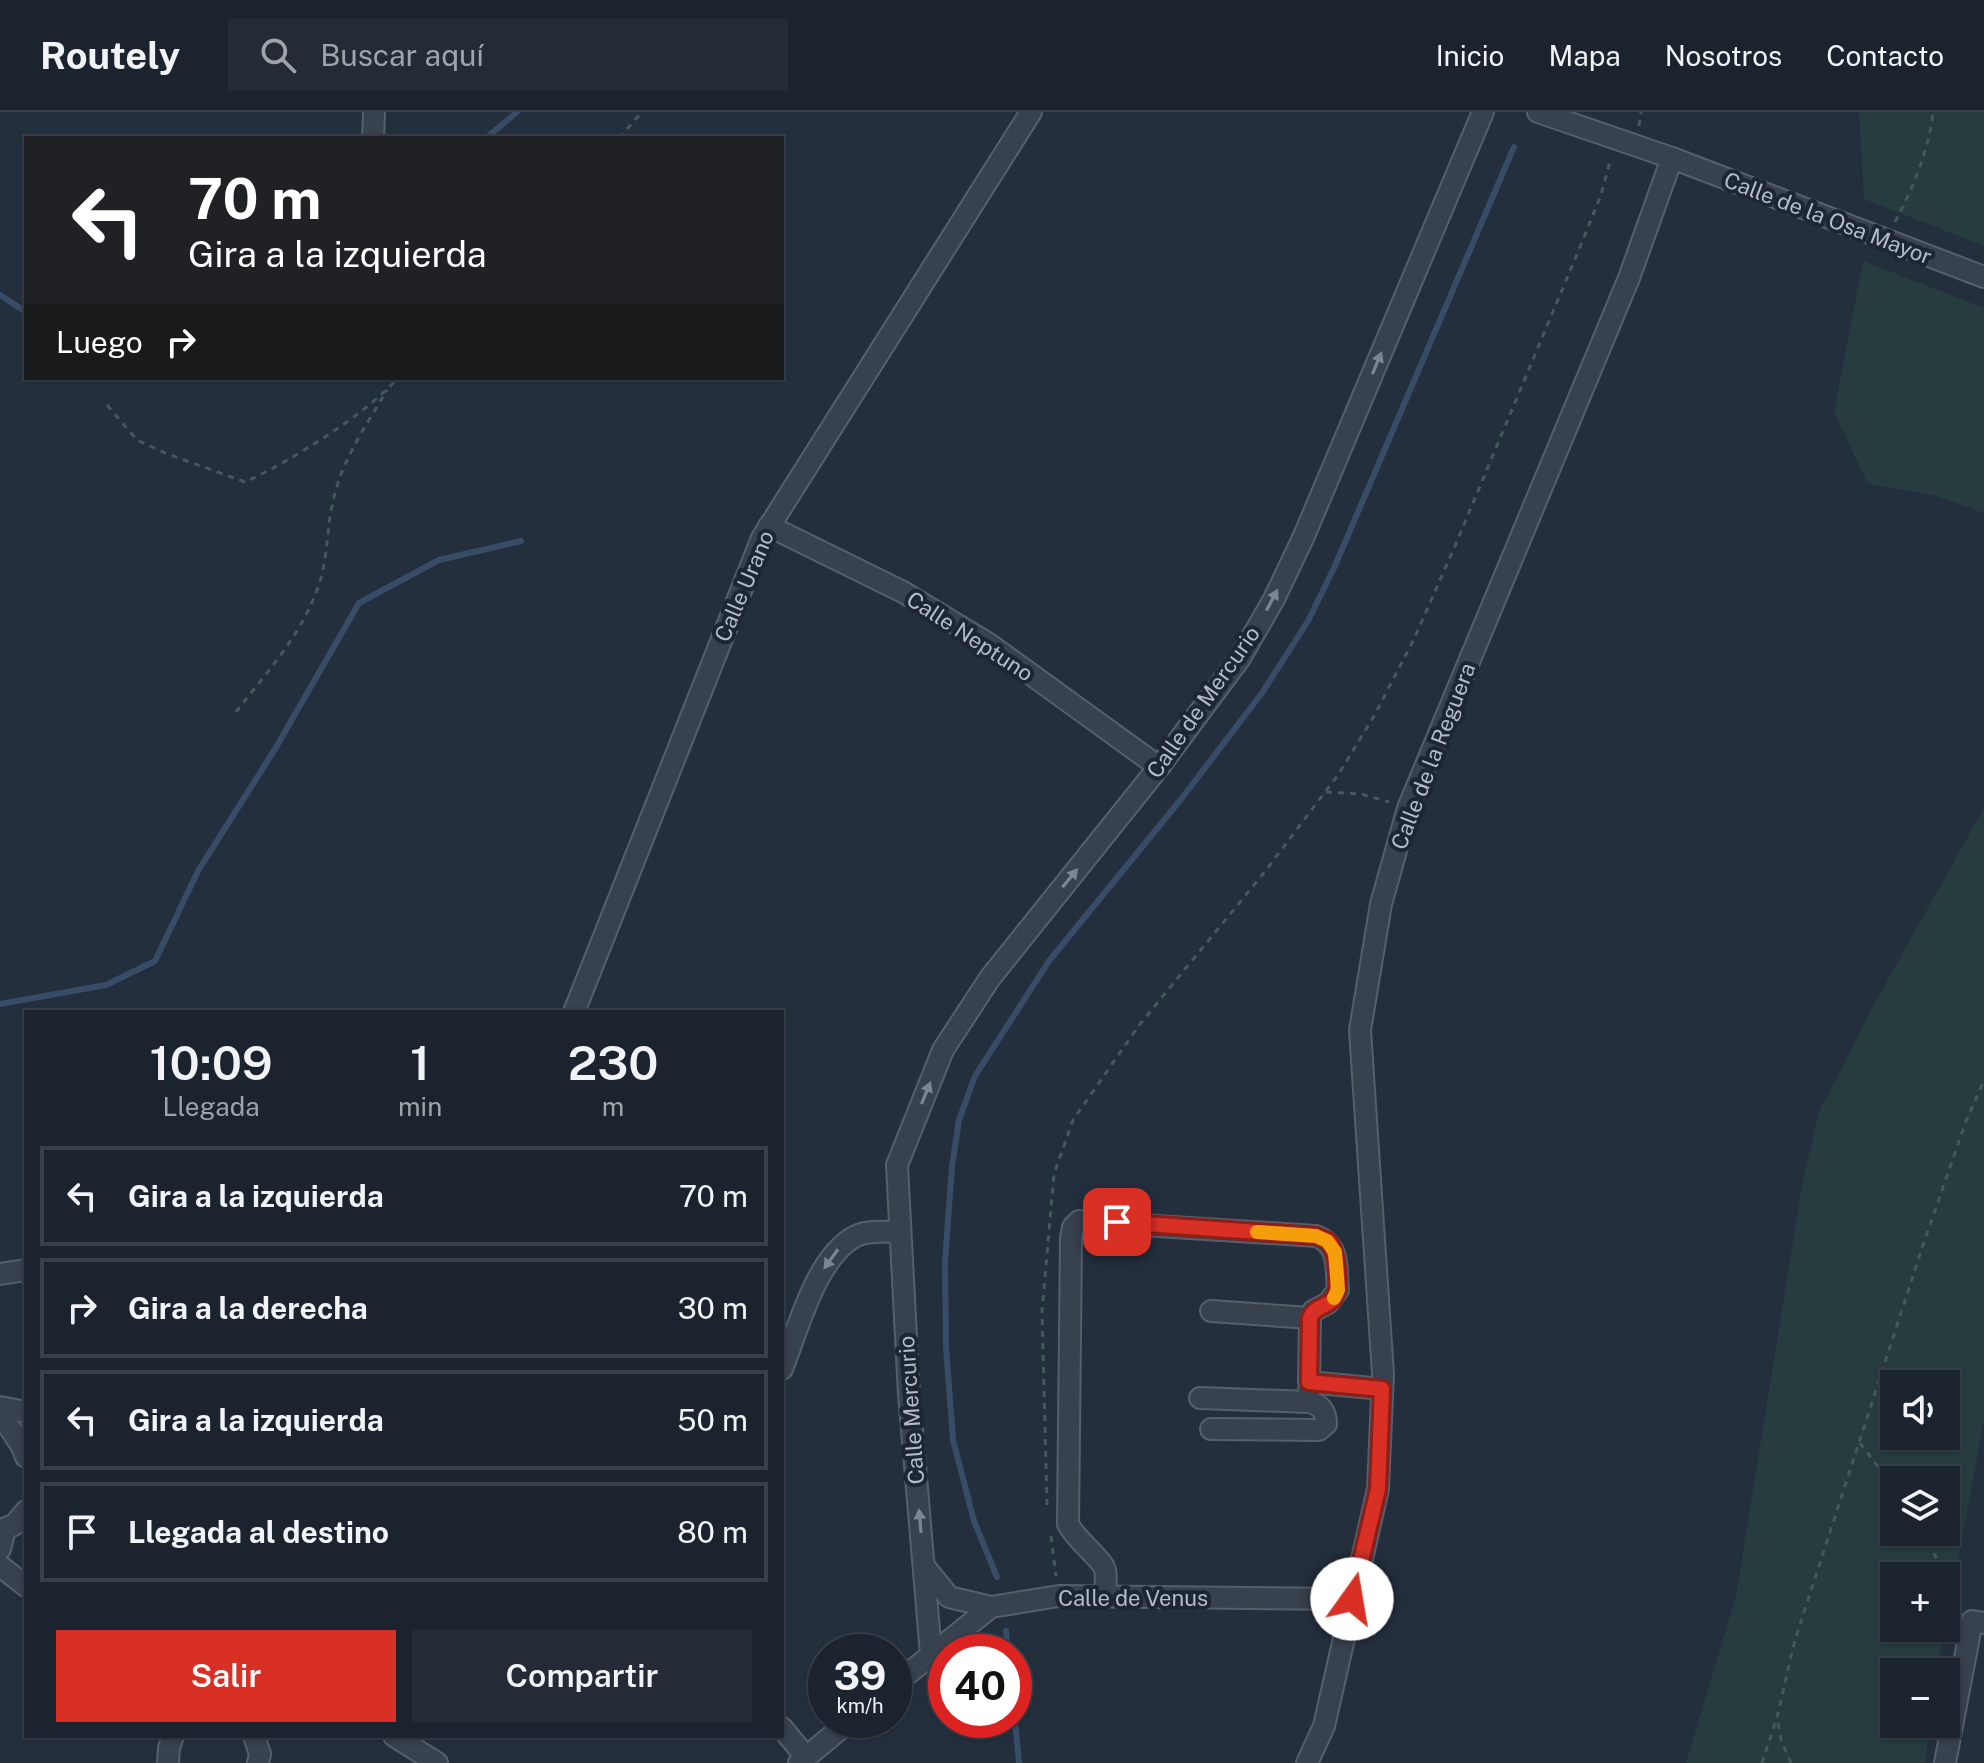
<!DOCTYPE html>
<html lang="es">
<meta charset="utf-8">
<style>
:root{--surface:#1b232e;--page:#242b36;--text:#f1f3f6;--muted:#a0a4aa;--line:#39404a;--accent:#d93025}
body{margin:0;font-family:"Public Sans",sans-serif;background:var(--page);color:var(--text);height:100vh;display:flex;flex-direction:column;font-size:30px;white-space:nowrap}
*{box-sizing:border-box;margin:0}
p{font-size:26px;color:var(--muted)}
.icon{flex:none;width:44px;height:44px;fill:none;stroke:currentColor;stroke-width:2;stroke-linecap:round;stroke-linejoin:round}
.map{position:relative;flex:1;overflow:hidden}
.panel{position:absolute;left:24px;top:898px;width:760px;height:728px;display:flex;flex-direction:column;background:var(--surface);border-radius:0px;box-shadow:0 2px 6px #0004,0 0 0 2px var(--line)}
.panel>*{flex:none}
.banner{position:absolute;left:24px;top:24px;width:760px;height:244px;border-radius:0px;box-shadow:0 2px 6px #0004,0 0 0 2px var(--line);background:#202124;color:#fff;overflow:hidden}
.fabs{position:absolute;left:1880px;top:1258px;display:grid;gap:16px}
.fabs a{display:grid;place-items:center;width:80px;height:80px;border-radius:0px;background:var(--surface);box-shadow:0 2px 6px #0004,0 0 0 2px var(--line);font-size:40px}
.speed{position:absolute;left:808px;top:1522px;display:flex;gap:16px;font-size:40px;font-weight:700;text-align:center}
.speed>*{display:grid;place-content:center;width:104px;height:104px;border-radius:50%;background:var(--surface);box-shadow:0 2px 6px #0004,0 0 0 2px var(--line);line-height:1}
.speed small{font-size:20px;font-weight:400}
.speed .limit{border:12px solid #d22;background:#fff;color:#111}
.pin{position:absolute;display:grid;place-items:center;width:68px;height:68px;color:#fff;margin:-34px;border-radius:16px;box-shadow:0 4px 12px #0006}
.me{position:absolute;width:88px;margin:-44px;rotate:13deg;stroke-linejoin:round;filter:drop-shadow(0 0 6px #0008)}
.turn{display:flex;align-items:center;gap:28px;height:168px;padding:0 32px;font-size:36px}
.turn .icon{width:104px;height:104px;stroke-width:2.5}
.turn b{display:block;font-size:56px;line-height:68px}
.then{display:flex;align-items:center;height:76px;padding:0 32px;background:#0003;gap:16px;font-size:30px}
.eta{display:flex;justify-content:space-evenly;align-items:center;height:136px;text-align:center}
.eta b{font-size:48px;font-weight:600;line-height:56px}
.primary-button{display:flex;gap:16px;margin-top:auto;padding:16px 32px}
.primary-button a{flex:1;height:92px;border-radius:0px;background:var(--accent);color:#fff;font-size:32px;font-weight:600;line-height:92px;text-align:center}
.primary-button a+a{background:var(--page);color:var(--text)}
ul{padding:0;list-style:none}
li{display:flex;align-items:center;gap:24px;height:100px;margin:0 16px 12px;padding:0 16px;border:4px solid var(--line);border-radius:0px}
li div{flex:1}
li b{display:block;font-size:30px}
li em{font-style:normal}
header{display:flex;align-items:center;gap:48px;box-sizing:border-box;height:112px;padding:0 40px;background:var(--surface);border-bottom:2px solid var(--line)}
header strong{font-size:38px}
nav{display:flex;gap:44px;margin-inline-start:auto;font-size:28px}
.search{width:560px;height:72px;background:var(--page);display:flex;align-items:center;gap:20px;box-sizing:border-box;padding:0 28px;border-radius:0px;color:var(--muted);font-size:30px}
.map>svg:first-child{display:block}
</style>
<header>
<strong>Routely</strong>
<div class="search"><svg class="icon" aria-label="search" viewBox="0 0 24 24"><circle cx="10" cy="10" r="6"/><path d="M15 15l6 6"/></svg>Buscar aquí</div>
<nav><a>Inicio</a><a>Mapa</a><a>Nosotros</a><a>Contacto</a></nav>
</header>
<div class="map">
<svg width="1984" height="1651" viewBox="0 0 1984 1651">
<rect width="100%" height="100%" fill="#242f3e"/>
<g fill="#263c3f" fill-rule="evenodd">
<polygon points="1859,0 1984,0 1984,134 1864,87"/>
<polygon points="1863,149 1984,196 1984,401 1933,383 1868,372 1834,300"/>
<path d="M1984 696V1308L1946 1513V1464H1894V1516H1945L1937 1560H1894V1612H1930L1925 1651H1686L1736 1484 1802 1073 1819 1000 1868 903ZM1894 1272H1946V1324H1894ZM1894 1368H1946V1420H1894Z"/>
</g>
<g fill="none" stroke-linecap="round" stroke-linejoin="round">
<g stroke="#394c67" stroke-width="6">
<polyline points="486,26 517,0"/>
<polyline points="0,183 26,200"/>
<polyline points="0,892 106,873 155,849 198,759 275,637 359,491 439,448 521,429"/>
<polyline points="997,1465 974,1409 953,1328 946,1235 945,1150 952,1054 959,1008 975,964 1049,849 1182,686 1262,581 1308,509 1334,456 1514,35"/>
<polyline points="1006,1519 1008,1540"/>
<polyline points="1014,1598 1019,1651"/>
</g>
<g stroke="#565f6c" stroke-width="24">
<g id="minor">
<polyline points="1538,0 1672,46 1984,165"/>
<polyline points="373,26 374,0"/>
<polyline points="769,414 903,480 989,532 1159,655"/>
<polyline points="574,900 762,426 1031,0"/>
<polyline points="0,1162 26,1158"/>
<polyline points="1211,1199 1310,1206"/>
<path d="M782 1257C798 1218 816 1144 856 1124 868 1118 885 1120 898 1120"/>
<polyline points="1200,1286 1308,1290 1309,1278"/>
<polyline points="0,1295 26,1300"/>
<polyline points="0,1301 21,1333 26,1345"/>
<path d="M1211 1317 1319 1318 1326 1312C1326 1300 1321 1292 1308 1290"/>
<polyline points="0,1418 14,1413 26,1399"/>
<polyline points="0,1437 5,1417"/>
<polyline points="0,1454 26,1474"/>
<polyline points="924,1454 949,1485 991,1495"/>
<path d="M1105 1485C1105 1476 1107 1466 1105 1458 1103 1448 1075 1427 1068 1412L1071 1126 1073 1115 1079 1109 1316 1124C1340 1133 1336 1156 1338 1178L1328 1191 1313 1199 1310 1206 1309 1270 1382 1277"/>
<polyline points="931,1542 909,1282 897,1053 943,938 990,866 1159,655 1240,546 1274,487 1304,424 1483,0"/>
<polyline points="894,1573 991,1495 1059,1484 1352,1487"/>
<polyline points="782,1616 806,1645"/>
<polyline points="254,1624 260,1642 258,1651"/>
<polyline points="394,1624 437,1651"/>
<polyline points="168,1651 169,1636 173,1624"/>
<polyline points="799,1651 851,1608"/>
<polyline points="1307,1651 1324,1614 1378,1377 1383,1262 1360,918 1381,792 1408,696 1629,166 1672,46"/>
<polyline points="1945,1651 1972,1509 1984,1511"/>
</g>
</g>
<g stroke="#44595c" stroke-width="3" stroke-dasharray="6 6" stroke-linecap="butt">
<polyline points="1639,14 1641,0"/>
<polyline points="619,26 642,0"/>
<path d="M1895 110C1913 76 1929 38 1933 0"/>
<path d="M107 293 137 328 165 341 245 370C291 349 365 303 398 266"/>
<path d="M236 600C266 561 300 525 317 478 328 449 326 423 332 394 340 351 365 315 387 278"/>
<polyline points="1326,680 1361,682 1389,690"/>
<polyline points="1860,1331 1894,1376"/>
<polyline points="1047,1393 1042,1199 1054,1062 1073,1008 1140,912 1263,762 1338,663 1374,604 1414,527 1455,434 1580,135 1601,83 1611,46"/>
<polyline points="1922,1420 1962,1492"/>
<polyline points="1051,1424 1056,1464"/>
<polyline points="1762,1651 1776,1608"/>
<polyline points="1791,1651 1781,1628 1777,1605 1795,1528 1923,1133 1965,1012 1984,968"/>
</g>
<use href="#minor" stroke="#38414e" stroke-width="20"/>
</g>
<defs><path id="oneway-solid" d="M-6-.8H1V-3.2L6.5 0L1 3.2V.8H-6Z" transform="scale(2)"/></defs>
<g fill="#7c8592">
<use href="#oneway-solid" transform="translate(1377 251) rotate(-67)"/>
<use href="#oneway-solid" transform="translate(1272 488) rotate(-62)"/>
<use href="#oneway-solid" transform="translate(1070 766) rotate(-51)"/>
<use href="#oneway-solid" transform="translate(926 981) rotate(-68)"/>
<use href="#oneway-solid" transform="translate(831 1147) rotate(126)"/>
<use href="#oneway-solid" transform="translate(920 1409) rotate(-95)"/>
</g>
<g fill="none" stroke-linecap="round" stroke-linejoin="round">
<g stroke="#8d1f18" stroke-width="20">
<path id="route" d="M1117 1110 1316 1124C1318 1125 1326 1128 1328 1129 1337 1137 1341 1177 1334 1186 1327 1196 1315 1193 1310 1206L1309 1270 1382 1277 1378 1377 1352 1487"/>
</g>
<use href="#route" stroke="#d93025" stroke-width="14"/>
<polyline stroke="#f59e0b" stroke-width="14" points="1257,1120 1316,1124 1327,1129 1335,1140 1338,1178 1334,1186"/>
</g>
<g text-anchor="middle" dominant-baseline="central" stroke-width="8" stroke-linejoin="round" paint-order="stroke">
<g font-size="22" fill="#b4bcc9" stroke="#1d2633">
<text transform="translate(1828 106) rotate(21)">Calle de la Osa Mayor</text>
<text transform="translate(744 474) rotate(-67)">Calle Urano</text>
<text transform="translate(970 524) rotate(33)">Calle Neptuno</text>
<text transform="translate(1203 590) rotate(-55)">Calle de Mercurio</text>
<text transform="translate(1433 644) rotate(-69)">Calle de la Reguera</text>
<text transform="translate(911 1298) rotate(-94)">Calle Mercurio</text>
<text x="1133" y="1486">Calle de Venus</text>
</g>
</g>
</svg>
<div class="fabs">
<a><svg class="icon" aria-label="sound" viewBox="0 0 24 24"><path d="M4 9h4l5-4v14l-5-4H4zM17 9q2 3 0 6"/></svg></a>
<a><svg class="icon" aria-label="layers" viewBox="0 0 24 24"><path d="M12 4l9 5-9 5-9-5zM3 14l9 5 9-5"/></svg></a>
<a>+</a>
<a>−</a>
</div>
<div class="speed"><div>39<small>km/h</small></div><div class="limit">40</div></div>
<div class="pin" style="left:1117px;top:1110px;background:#d93025"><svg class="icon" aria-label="arrive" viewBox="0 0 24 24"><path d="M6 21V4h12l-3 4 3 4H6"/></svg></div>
<svg class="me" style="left:1352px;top:1487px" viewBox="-20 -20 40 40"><circle r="19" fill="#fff"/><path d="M0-13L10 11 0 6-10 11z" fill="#d93025"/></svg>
<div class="banner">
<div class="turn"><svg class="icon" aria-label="left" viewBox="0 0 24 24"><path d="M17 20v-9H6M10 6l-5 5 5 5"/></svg><div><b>70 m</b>Gira a la izquierda</div></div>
<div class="then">Luego<svg class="icon" aria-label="right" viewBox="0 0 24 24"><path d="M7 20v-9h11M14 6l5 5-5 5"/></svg></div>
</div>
<section class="panel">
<div class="eta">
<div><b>10:09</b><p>Llegada</p></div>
<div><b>1</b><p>min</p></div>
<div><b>230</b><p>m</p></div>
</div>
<ul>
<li><svg class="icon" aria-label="left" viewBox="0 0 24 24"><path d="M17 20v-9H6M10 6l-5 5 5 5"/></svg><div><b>Gira a la izquierda</b></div><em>70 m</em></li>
<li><svg class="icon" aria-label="right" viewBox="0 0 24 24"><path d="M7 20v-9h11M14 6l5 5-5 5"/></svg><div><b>Gira a la derecha</b></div><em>30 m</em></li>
<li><svg class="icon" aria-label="left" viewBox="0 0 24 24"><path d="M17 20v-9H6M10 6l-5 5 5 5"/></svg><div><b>Gira a la izquierda</b></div><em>50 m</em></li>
<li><svg class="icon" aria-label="arrive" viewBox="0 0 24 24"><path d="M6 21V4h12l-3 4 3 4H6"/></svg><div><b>Llegada al destino</b></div><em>80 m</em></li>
</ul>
<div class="primary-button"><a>Salir</a><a>Compartir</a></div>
</section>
</div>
